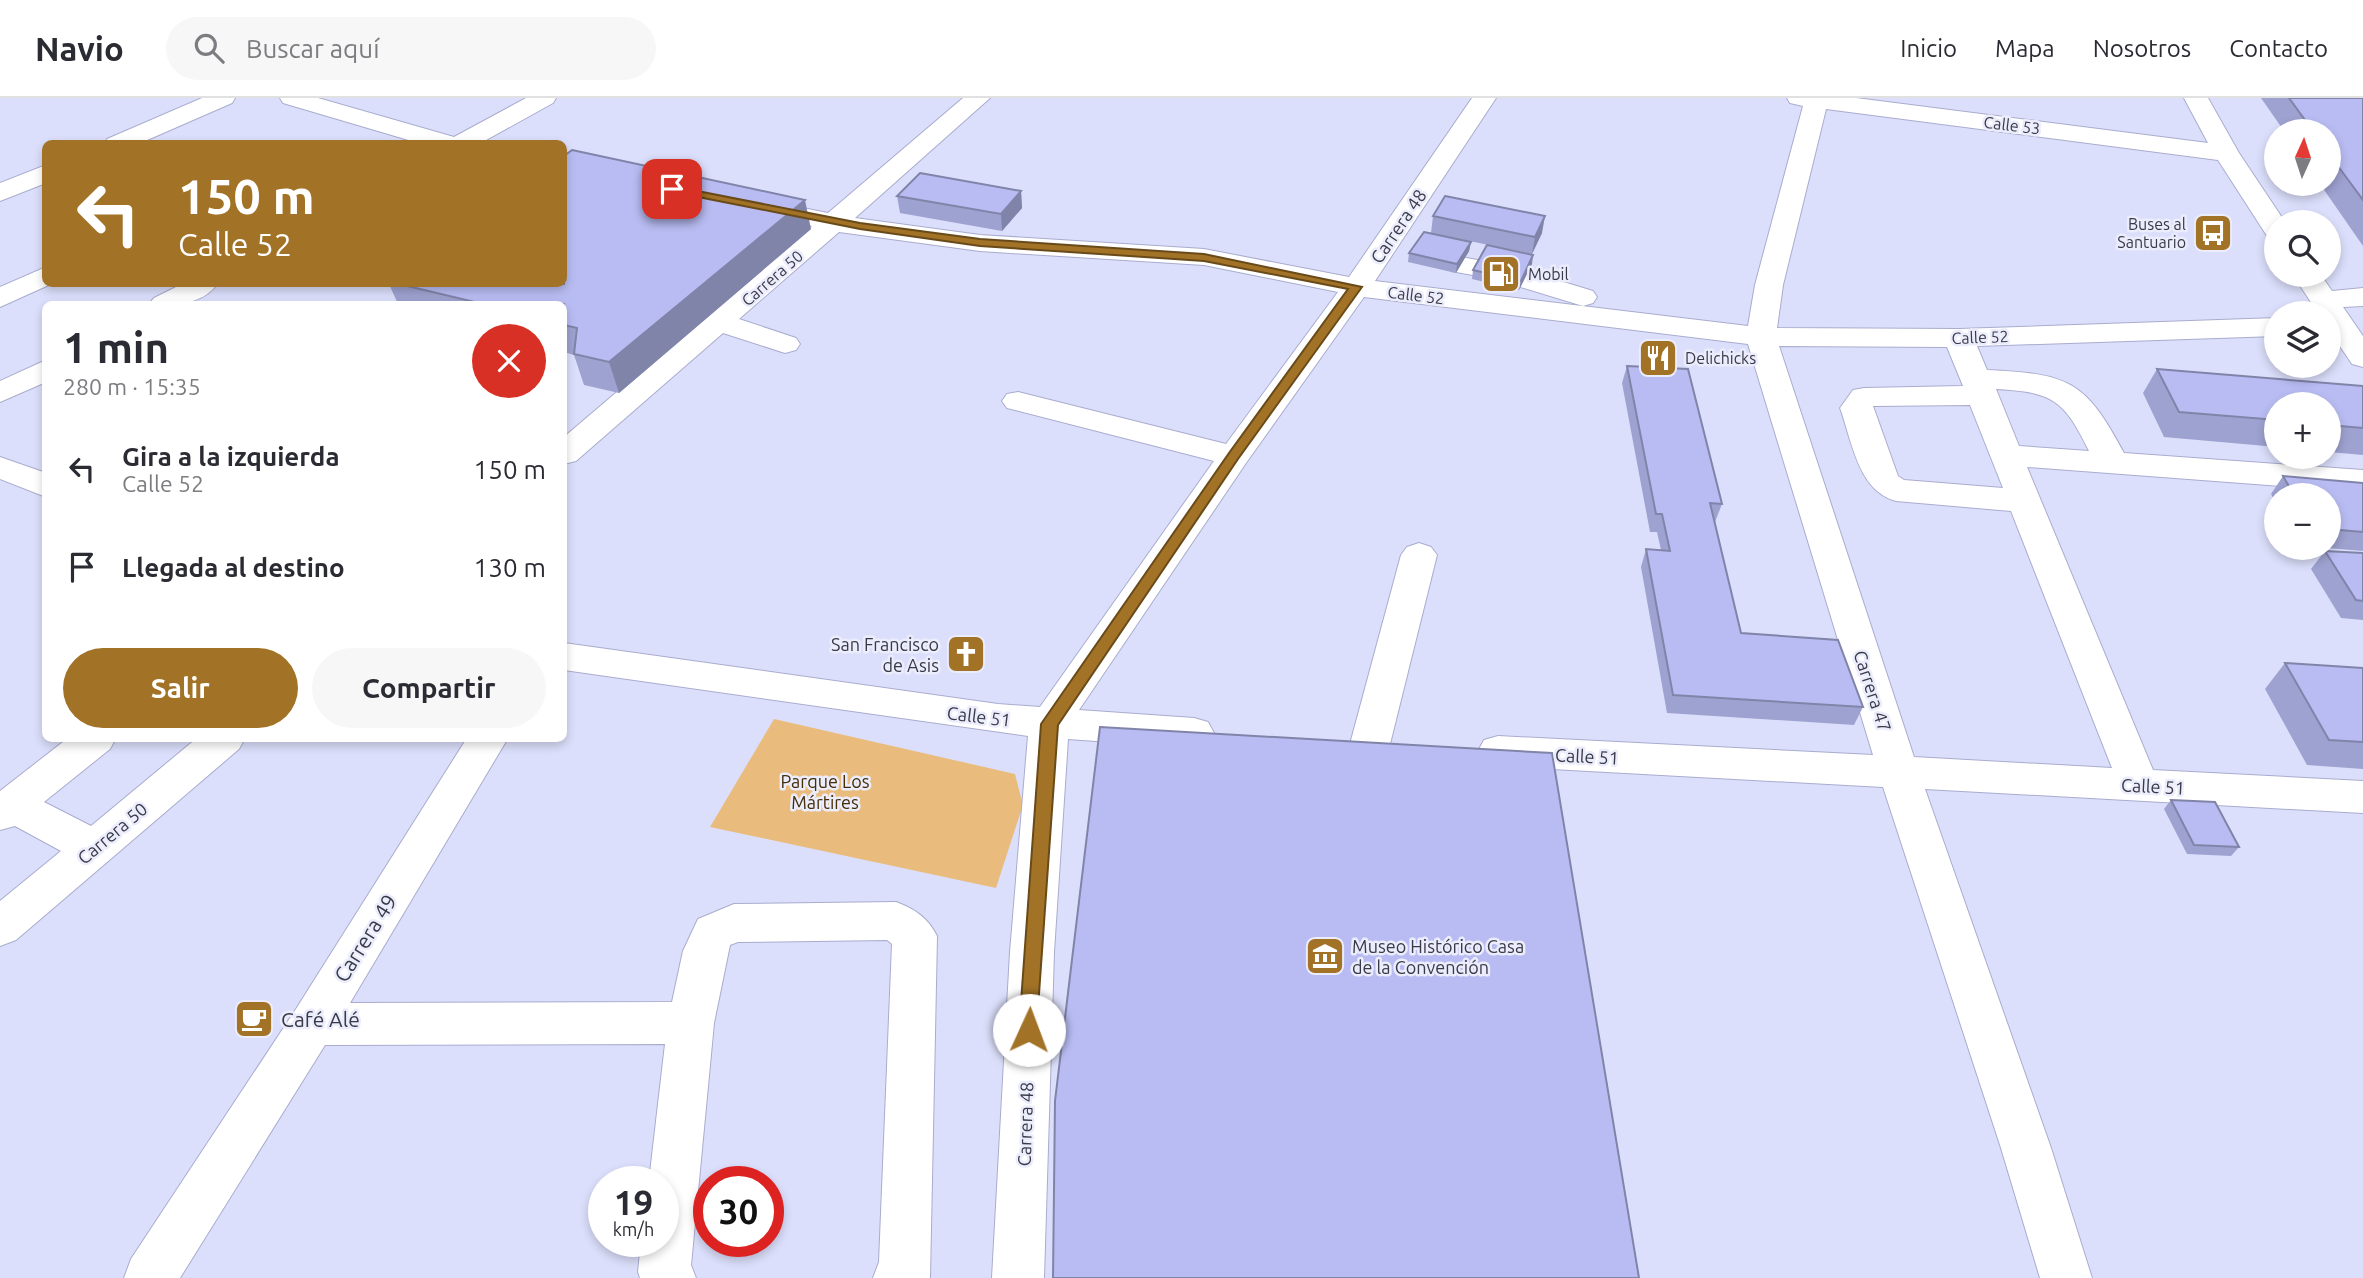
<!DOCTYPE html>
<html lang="es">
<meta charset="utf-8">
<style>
:root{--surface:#fff;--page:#f7f7f7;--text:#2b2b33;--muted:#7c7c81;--line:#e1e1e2;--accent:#a27226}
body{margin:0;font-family:Ubuntu,sans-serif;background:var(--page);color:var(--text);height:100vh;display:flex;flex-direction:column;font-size:26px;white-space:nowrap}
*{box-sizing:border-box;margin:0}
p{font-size:23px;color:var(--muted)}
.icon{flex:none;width:38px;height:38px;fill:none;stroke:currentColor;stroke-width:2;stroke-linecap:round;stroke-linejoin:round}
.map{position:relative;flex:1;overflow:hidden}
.panel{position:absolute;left:42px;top:203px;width:525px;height:441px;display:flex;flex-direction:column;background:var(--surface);border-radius:10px;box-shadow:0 4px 10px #0003}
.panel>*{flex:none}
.hud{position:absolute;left:42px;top:42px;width:525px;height:147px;border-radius:10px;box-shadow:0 4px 10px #0003;background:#a27226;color:#fff;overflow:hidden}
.needle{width:46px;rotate:3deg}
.buttons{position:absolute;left:2264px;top:21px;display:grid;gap:14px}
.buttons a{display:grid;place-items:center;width:77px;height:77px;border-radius:50%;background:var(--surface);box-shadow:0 4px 10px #0003;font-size:35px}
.speed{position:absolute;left:588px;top:1068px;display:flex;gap:14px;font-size:35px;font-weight:700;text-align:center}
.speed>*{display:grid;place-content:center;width:91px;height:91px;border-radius:50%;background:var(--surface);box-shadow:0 4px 10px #0003;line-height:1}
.speed small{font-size:18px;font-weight:400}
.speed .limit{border:10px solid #d22;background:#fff;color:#111}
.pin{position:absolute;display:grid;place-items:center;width:60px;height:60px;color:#fff;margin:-30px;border-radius:14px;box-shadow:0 4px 10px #0006}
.me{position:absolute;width:77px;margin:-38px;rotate:2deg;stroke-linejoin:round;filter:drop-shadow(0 0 5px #0008)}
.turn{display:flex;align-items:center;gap:24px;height:147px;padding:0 21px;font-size:32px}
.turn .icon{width:91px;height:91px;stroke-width:2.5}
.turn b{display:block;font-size:49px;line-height:60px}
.round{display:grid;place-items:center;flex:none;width:74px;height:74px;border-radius:37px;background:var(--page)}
.summary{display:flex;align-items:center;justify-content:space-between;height:119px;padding:0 21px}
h1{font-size:42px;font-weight:700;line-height:52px}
.button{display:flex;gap:14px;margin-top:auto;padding:14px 21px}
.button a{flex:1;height:80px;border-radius:42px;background:var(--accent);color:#fff;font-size:28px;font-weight:700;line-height:80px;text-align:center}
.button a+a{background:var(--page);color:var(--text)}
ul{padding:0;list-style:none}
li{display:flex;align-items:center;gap:21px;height:98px;padding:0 21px}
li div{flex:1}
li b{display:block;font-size:26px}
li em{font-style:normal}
header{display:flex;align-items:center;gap:42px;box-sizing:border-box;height:98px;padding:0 35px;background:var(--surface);border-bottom:2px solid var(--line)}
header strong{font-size:33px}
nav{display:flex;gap:38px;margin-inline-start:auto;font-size:24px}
.search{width:490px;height:63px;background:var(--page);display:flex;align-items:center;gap:18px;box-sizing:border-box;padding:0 24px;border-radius:38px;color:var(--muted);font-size:26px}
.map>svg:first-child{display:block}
</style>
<header>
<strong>Navio</strong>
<div class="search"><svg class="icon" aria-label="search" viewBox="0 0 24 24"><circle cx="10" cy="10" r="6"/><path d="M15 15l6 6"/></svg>Buscar aquí</div>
<nav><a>Inicio</a><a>Mapa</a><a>Nosotros</a><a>Contacto</a></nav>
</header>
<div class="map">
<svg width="2363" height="1180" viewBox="0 0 2363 1180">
<rect width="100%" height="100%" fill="#dcdffb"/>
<polygon fill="#e9bc7e" points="774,621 1015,676 1023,707 996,790 710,729"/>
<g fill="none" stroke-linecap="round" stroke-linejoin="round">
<g stroke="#a9acce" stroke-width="2">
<g id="minor">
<polygon points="202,0 235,0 232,5 138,46 104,46 107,41"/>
<polygon points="280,0 318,0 454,39 526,0 556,0 553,5 479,46 422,46 283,5"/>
<path d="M963 0H990L855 120 980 137 1204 151 1349 179 1472 0H1496L1375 183 1748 228 1755 187 1803 8 1790 5 1787 0H1856L2208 45 2184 0H2208L2239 55 2285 124H2277V140L2267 138 2218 62 1826 11 1783 187 1777 230 1959 231 2277 220V238L1977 248 1987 272C2069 276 2085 282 2124 355L2363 372V394L2027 369 2153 672 2363 683V715L1925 691 2051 1050 2092 1180H2040L2001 1050 1883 689 1498 668 1484 664 1478 653 1484 642 1498 638 1873 657 1748 246 1364 199 1246 365 1079 612 1194 620 1208 624 1214 635 1208 646 1194 650 1068 641 1054 854 1044 1180H992L1010 854 1028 638 564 572V545L998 606 1040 609 1214 363 1007 310 1002 303 1007 296 1018 294 1226 346 1338 194 1204 167 980 153 839 134 739 221 796 240 800 246 796 252 785 255 723 235 576 363 564 366V339L812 128 749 115 745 109 749 103 758 101 828 115ZM1779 248 1947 249 1963 288 1864 290 1853 292 1840 310C1852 343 1858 393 1896 403L2011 413 2112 670 1914 659ZM1996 291C2053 294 2064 302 2089 353L2019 348ZM1970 307 2003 390 1904 382 1898 378 1873 308Z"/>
<polygon points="46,67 46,85 0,103 0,85"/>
<polygon points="1461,159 1488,164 1492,170 1488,176 1478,178 1451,173 1447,167 1451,161"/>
<polygon points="46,169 46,186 51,186 0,209 0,189"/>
<polygon points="1524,172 1593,193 1597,199 1593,205 1583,208 1514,187 1510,181 1514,175"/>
<polygon points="2293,177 2321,177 2332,193 2363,190 2363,208 2343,209 2363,238 2363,269 2352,266 2329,232 2329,215 2318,215"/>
<path d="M182 186H217C203 207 172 208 149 206L154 200Z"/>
<polygon points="46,262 46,284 0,304 0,283"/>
<polygon points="0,359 46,375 46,399 0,381"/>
<polygon points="1419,445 1431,449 1437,457 1390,646 1384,657 1370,661 1356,657 1350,646 1401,457 1407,449"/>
<polygon points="68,640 116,640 110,651 44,704 91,728 197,640 245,640 239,651 16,842 0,848 0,803 61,753 15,728 0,732 0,693"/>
<path d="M467 640H508L350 905 672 904 683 853 698 821 734 806 896 804C915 811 928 820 937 838L930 1180H873L879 1164 892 846 887 842 738 844 730 847 714 925 691 1167 696 1180H640L638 1174 641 1143H663V1083H649L665 946 325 947 180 1180H124L131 1161 296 911Z"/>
</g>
</g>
<use href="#minor" fill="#fff" fill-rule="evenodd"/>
</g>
<g fill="#9ea2d0">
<polygon points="2261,0 2363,0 2363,148 2320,86 2329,86 2329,33 2284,33"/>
<polygon points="1021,93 1022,110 1002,133 900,115 897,98"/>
<polygon points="1433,118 1542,135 1532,156 1431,135"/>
<polygon points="811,131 619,295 584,287 574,257 564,254 564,206 398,206 389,186 564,186"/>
<polygon points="1471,144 1469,153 1456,175 1408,164 1409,155"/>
<polygon points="1532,166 1519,192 1472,181 1473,172"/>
<polygon points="1627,268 1722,406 1715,424 1741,535 1863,609 1854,627 1667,615 1641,469 1646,451 1661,452 1657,434 1650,434 1622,285"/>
<polygon points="2157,271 2363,288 2363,357 2329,354 2329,306 2277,306 2277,349 2164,339 2143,295"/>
<polygon points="2283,378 2363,385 2363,453 2326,450 2329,450 2329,397 2277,397 2277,407 2271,396"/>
<polygon points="2325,453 2363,455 2363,522 2341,520 2311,471"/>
<polygon points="2285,565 2363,570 2363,671 2307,667 2265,591"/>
<polygon points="2171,702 2239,749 2231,758 2187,756 2164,711"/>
</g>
<g fill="#8184a9">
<polygon points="1021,93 1022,110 1002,133 1001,116"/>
<polygon points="805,102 811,131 619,295 609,264"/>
<polygon points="1545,118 1542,135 1532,156 1535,139"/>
<polygon points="1471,144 1469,153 1456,175 1457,166"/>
<polygon points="1533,157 1532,166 1519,192 1521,183"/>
</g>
<g fill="#b8bcf2" stroke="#8184a9" stroke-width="2">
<polygon points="2289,0 2363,0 2363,102 2329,56 2329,33 2313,33"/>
<polygon points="572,52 805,102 609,264 574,256 577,230 564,227 564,206 483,206 399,186 564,186 564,58"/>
<polygon points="920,75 1021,93 1001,116 897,98"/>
<polygon points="1445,98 1545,118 1535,139 1433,118"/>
<polygon points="1424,134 1471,144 1457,166 1409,155"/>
<polygon points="1487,147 1533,157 1521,183 1473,172"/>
<polygon points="1627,268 1688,271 1722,406 1710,405 1741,535 1838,542 1863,609 1673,597 1646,451 1670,453 1662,416 1656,416"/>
<polygon points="2157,271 2363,288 2363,330 2329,327 2329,306 2277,306 2277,322 2179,314"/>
<polygon points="2283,378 2363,385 2363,434 2329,431 2329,397 2294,397"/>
<polygon points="2325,453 2363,455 2363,503 2356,502"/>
<polygon points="2285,565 2363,570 2363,644 2329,642"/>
<polygon points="1100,629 1552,655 1639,1180 1053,1180 1055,1003"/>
<polygon points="2171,702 2215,704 2239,749 2194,747"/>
</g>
<polygon fill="#a27226" stroke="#694a19" stroke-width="2" points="672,88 860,125 980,141 1204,156 1362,189 1238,361 1058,627 1036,938 1029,940 1022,938 1019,932 1041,626 1229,355 1348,191 1204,163 980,148 860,131 668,93 667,91"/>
<defs>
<g id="bus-square" transform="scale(2.0125)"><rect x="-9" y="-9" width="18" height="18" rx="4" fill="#a27226" stroke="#ecedfc"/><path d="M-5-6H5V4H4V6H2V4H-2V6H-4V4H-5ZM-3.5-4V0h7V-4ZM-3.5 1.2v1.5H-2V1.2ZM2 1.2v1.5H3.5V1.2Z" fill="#fff"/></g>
<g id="fuel-square" transform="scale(2.0125)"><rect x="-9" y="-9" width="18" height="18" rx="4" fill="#a27226" stroke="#ecedfc"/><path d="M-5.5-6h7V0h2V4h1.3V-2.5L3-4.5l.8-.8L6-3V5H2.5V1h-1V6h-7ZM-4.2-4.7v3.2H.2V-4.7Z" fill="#fff"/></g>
<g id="restaurant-square" transform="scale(2.0125)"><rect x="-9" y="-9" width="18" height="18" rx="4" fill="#a27226" stroke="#ecedfc"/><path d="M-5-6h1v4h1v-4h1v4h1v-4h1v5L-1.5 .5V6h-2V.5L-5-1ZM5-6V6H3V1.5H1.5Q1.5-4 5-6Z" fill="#fff"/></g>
<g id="church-square" transform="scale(2.0125)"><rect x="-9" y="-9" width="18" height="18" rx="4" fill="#a27226" stroke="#ecedfc"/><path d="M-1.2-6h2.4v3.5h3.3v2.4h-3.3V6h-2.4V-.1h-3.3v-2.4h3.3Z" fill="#fff"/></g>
<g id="museum-square" transform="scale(2.0125)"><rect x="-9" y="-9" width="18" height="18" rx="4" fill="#a27226" stroke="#ecedfc"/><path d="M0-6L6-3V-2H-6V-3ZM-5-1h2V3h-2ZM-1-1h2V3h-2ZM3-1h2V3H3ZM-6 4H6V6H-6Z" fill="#fff"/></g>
<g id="cafe-square" transform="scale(2.0125)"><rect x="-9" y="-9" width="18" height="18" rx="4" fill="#a27226" stroke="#ecedfc"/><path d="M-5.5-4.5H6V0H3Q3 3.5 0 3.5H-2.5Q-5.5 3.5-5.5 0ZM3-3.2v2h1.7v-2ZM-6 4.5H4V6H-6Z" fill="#fff"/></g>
</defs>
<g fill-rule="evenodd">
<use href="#bus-square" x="2213" y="135"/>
<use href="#fuel-square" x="1501" y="176"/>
<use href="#restaurant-square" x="1658" y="260"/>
<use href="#church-square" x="966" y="556"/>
<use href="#museum-square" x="1325" y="858"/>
<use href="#cafe-square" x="254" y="921"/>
</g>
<g text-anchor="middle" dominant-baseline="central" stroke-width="5" stroke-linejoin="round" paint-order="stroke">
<g font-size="16" fill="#393a48" stroke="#ecedfc">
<text transform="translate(2012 27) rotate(7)">Calle 53</text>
<text transform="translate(772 180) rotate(-41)">Carrera 50</text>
<text transform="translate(1416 197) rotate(7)">Calle 52</text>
<text transform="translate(1980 239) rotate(-2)">Calle 52</text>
</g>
<g font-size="16" fill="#393a48" stroke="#ecedfc" text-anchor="start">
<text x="2186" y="126" text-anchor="end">Buses al<tspan x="2186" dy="18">Santuario</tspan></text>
<text x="1528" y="176">Mobil</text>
<text x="1685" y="260">Delichicks</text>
</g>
<g font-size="18" fill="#393a48" stroke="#ecedfc">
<text transform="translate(1398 128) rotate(-56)">Carrera 48</text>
<text transform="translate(1873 593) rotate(72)">Carrera 47</text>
<text transform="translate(979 618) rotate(7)">Calle 51</text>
<text transform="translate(1587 658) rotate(3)">Calle 51</text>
<text transform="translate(2153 688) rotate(3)">Calle 51</text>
<text transform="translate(112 735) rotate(-40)">Carrera 50</text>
<text transform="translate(1025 1026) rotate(-88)">Carrera 48</text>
</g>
<g font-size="18" fill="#393a48" stroke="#ecedfc" text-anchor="end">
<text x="939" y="546">San Francisco<tspan x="939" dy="21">de Asis</tspan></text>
<text x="1352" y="848" text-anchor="start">Museo Histórico Casa<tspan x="1352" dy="21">de la Convención</tspan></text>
</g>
<g font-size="18" fill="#452d06" stroke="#ecedfc">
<text x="825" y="683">Parque Los<tspan x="825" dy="21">Mártires</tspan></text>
</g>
<g font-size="21" fill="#393a48" stroke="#ecedfc">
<text transform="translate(365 840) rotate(-58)">Carrera 49</text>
</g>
<g font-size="21" fill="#393a48" stroke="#ecedfc" text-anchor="start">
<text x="281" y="921">Café Alé</text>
</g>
</g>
</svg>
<div class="buttons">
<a><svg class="needle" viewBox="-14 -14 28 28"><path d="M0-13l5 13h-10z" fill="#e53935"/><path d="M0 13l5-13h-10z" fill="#7c7c81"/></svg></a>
<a><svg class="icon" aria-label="search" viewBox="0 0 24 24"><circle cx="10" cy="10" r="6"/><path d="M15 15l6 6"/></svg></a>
<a><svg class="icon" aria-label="layers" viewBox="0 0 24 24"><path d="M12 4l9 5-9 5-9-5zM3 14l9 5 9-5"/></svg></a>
<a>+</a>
<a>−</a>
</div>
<div class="speed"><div>19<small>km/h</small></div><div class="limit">30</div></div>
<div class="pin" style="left:672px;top:91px;background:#d93025"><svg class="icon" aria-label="arrive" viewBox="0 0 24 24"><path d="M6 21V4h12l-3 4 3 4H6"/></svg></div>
<svg class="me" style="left:1029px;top:932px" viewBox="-20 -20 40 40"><circle r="19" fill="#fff"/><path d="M0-13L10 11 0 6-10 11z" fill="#a27226"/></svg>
<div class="hud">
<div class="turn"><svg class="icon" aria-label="left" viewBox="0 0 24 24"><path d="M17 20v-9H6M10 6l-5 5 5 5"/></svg><div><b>150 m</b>Calle 52</div></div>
</div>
<section class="panel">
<div class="summary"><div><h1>1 min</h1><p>280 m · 15:35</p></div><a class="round" style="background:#d93025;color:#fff"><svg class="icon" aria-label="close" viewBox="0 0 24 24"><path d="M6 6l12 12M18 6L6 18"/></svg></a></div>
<ul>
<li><svg class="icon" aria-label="left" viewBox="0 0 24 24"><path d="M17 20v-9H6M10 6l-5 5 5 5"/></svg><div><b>Gira a la izquierda</b><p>Calle 52</p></div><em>150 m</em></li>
<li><svg class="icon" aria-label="arrive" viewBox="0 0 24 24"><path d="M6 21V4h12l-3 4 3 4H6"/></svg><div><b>Llegada al destino</b></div><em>130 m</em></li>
</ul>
<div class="button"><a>Salir</a><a>Compartir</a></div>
</section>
</div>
